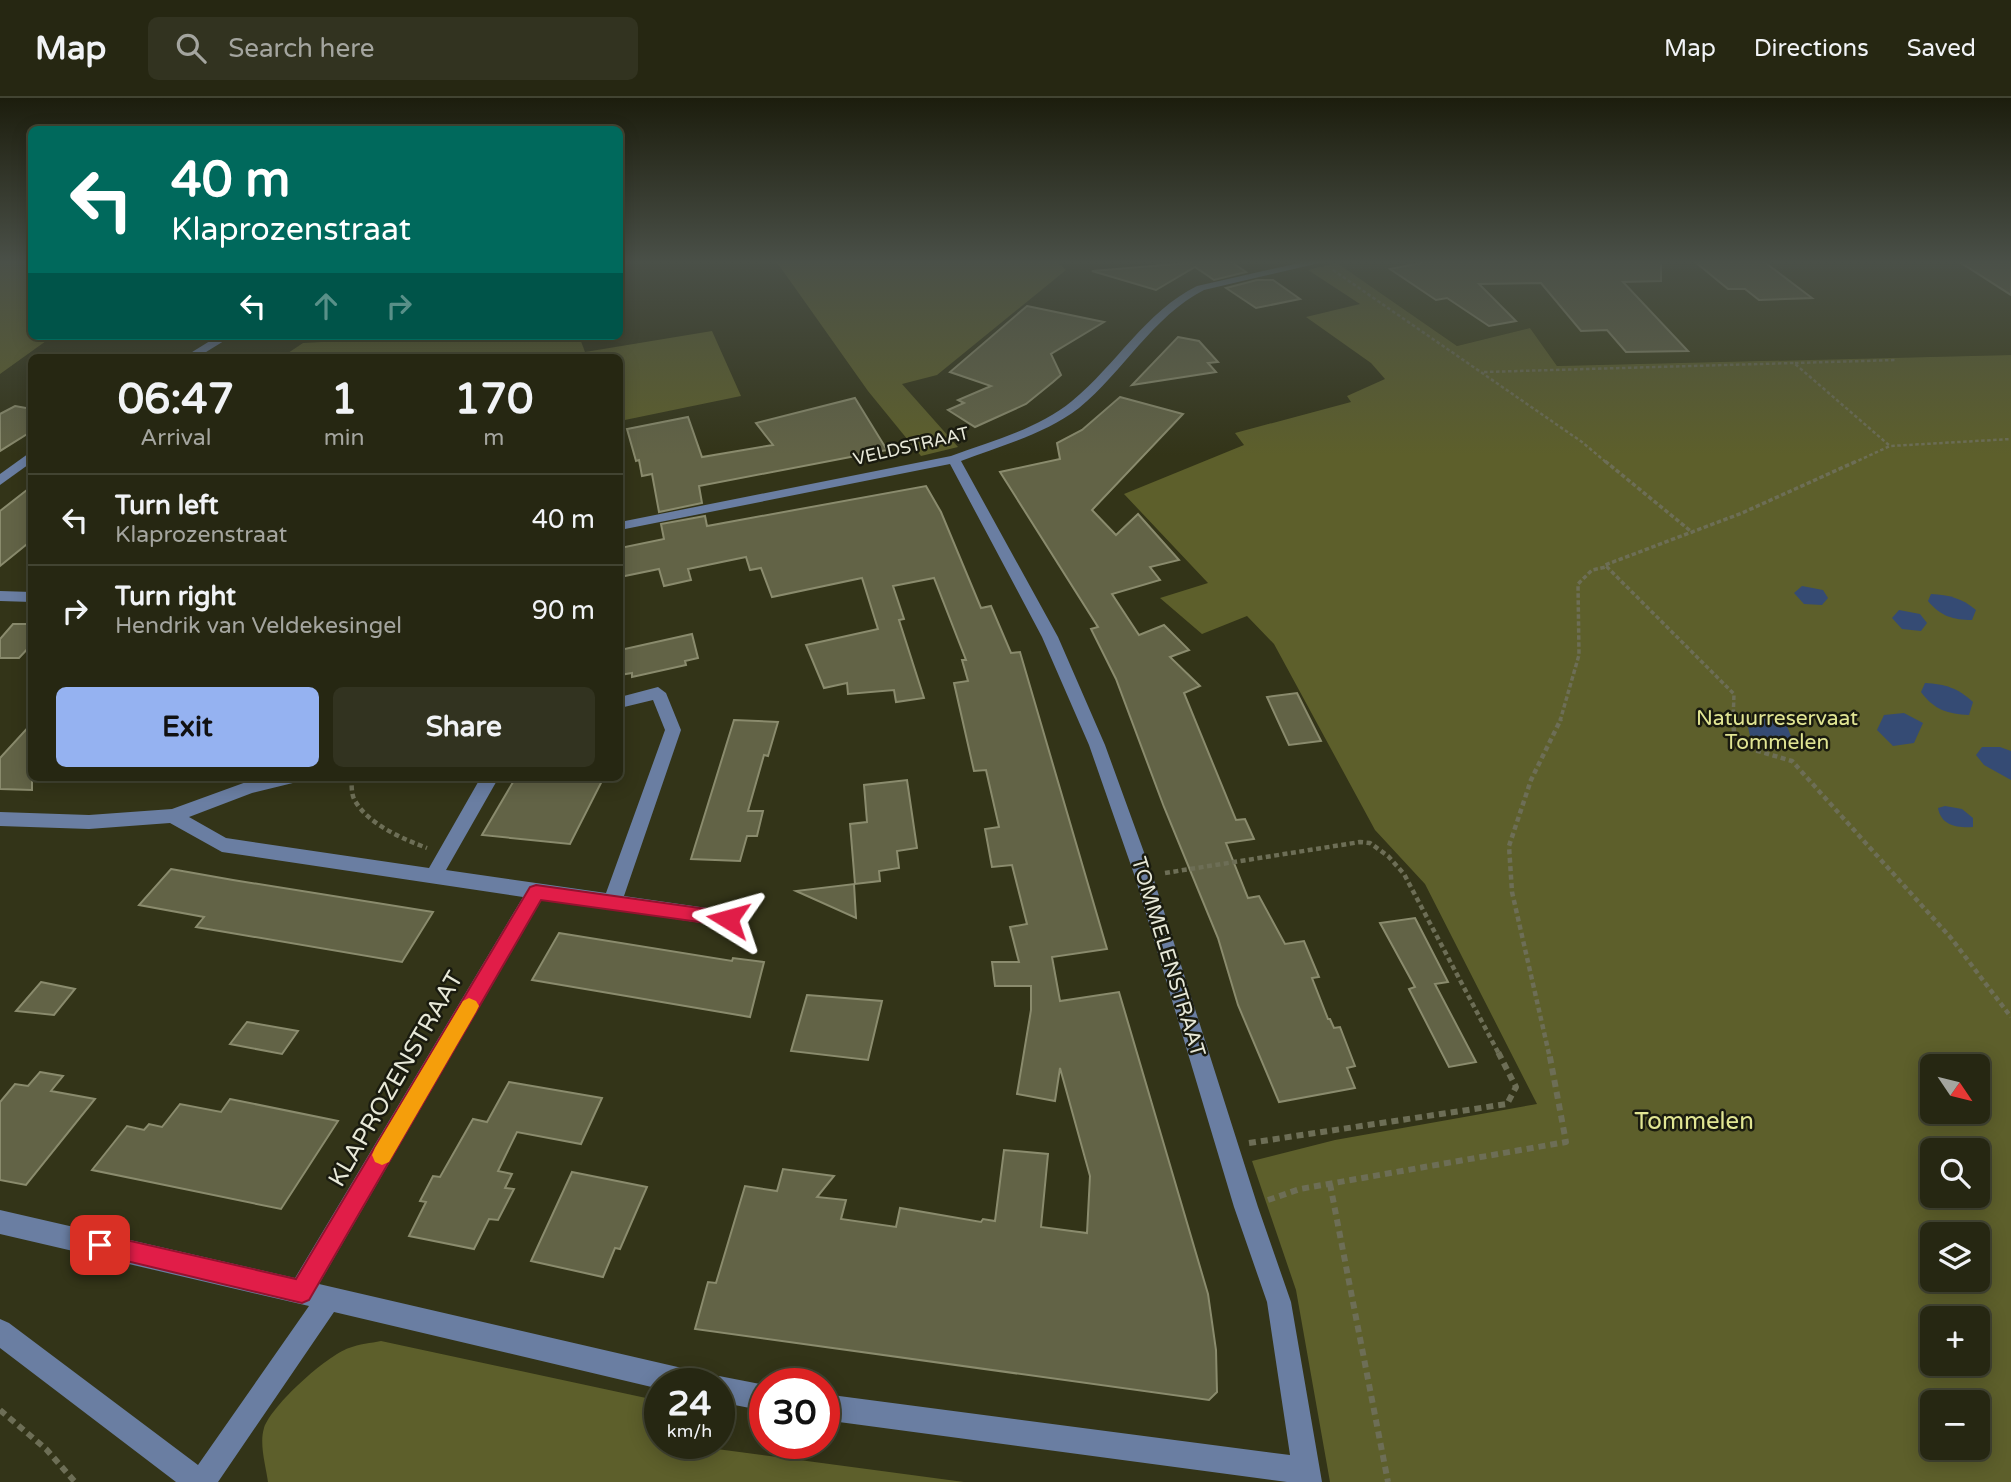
<!DOCTYPE html>
<meta charset="utf-8">
<style>
:root{--surface:#262712;--page:#323320;--text:#f1f3f6;--muted:#a4a59f;--line:#424432;--accent:#95b2f1}
body{margin:0;font-family:"Varela Round",sans-serif;background:var(--page);color:var(--text);height:100vh;display:flex;flex-direction:column;font-size:26px;white-space:nowrap}
*{box-sizing:border-box;margin:0}
p{font-size:23px;color:var(--muted)}
.icon{flex:none;width:38px;height:38px;fill:none;stroke:currentColor;stroke-width:2;stroke-linecap:round;stroke-linejoin:round}
.map{position:relative;flex:1;overflow:hidden}
.sheet{position:absolute;left:28px;top:256px;width:595px;height:427px;display:flex;flex-direction:column;background:var(--surface);border-radius:10px;box-shadow:0 4px 18px #0003,0 0 0 2px var(--line)}
.sheet>*{flex:none}
.hud{position:absolute;left:28px;top:28px;width:595px;height:214px;border-radius:10px;box-shadow:0 4px 18px #0003,0 0 0 2px var(--line);background:#00695c;color:#fff;overflow:hidden}
.needle{width:46px;rotate:125deg}
.buttons{position:absolute;left:1920px;top:956px;display:grid;gap:14px}
.buttons a{display:grid;place-items:center;width:70px;height:70px;border-radius:10px;background:var(--surface);box-shadow:0 4px 18px #0003,0 0 0 2px var(--line);font-size:35px}
.speed{position:absolute;left:644px;top:1270px;display:flex;gap:14px;font-size:35px;font-weight:700;text-align:center}
.speed>*{display:grid;place-content:center;width:91px;height:91px;border-radius:50%;background:var(--surface);box-shadow:0 4px 18px #0003,0 0 0 2px var(--line);line-height:1}
.speed small{font-size:18px;font-weight:400}
.speed .limit{border:10px solid #d22;background:#fff;color:#111}
.pin{position:absolute;display:grid;place-items:center;width:60px;height:60px;color:#fff;margin:-30px;border-radius:14px;box-shadow:0 4px 10px #0006}
.me{position:absolute;width:77px;margin:-38px;rotate:278deg;stroke-linejoin:round;filter:drop-shadow(0 0 5px #0008)}
.turn{display:flex;align-items:center;gap:24px;height:147px;padding:0 28px;font-size:32px}
.turn .icon{width:91px;height:91px;stroke-width:2.5}
.turn b{display:block;font-size:49px;line-height:60px}
.lanes{display:flex;align-items:center;height:66px;padding:0 28px;background:#0003;justify-content:center;gap:35px;direction:ltr}
.lanes .off{opacity:.35}
.eta{display:flex;justify-content:space-evenly;align-items:center;height:119px;text-align:center}
.eta b{font-size:42px;font-weight:700;line-height:49px}
.cta{display:flex;gap:14px;margin-top:auto;padding:14px 28px}
.cta a{flex:1;height:80px;border-radius:10px;background:var(--accent);color:#111;font-size:28px;font-weight:700;line-height:80px;text-align:center}
.cta a+a{background:var(--page);color:var(--text)}
ul{padding:0;list-style:none}
li{display:flex;align-items:center;gap:21px;height:91px;padding:0 28px;border-top:2px solid var(--line)}
li div{flex:1}
li b{display:block;font-size:26px}
li em{font-style:normal}
header{display:flex;align-items:center;gap:42px;box-sizing:border-box;height:98px;padding:0 35px;background:var(--surface);border-bottom:2px solid var(--line)}
header strong{font-size:33px}
nav{display:flex;gap:38px;margin-inline-start:auto;font-size:24px}
.search{width:490px;height:63px;background:var(--page);display:flex;align-items:center;gap:18px;box-sizing:border-box;padding:0 24px;border-radius:10px;color:var(--muted);font-size:26px}
.map>svg:first-child{display:block}
</style>
<header>
<strong>Map</strong>
<div class="search"><svg class="icon" aria-label="search" viewBox="0 0 24 24"><circle cx="10" cy="10" r="6"/><path d="M15 15l6 6"/></svg>Search here</div>
<nav><a>Map</a><a>Directions</a><a>Saved</a></nav>
</header>
<div class="map">
<svg width="2011" height="1384" viewBox="0 0 2011 1384">
<rect width="100%" height="100%" fill="#333418"/>
<polygon fill="#3d3f1b" points="1346,163 2011,163 2011,257 1557,268 1530,230 1457,248 1337,165"/>
<g fill="#5d5f2b" fill-rule="evenodd">
<polygon points="0,163 31,163 32,238 53,238 0,276"/>
<polygon points="776,163 1056,163 1066,172 937,277 902,286 958,349 921,358 868,293"/>
<path d="M1337 165 1457 248 1530 230 1557 268 2011 257V1384H1330L1296 1192 1252 1063 1335 1042 1537 1006 1425 786 1375 732 1274 546 1247 518 1202 536 1160 500 1208 485 1124 396 1244 347 1235 335 1351 304 1347 298 1385 281 1371 265 1306 219 1360 206 1308 172ZM1932 968H1978V1013H1932ZM1932 1052H1978V1097H1932ZM1932 1136H1978V1181H1932ZM1932 1220H1978V1265H1932ZM1932 1304H1978V1349H1932Z"/>
<polygon points="712,233 741,298 620,323 620,259 282,259 303,245 359,242 361,238 579,238 585,254"/>
<path d="M381 1243 660 1303 656 1342 660 1346H679L964 1384H268C266 1369 259 1346 264 1330 272 1307 326 1258 349 1250 359 1246 371 1245 381 1243Z"/>
</g>
<g fill="#354b74">
<polygon points="1802,488 1823,492 1828,500 1822,507 1804,506 1794,495"/>
<path d="M1931 496C1949 497 1962 500 1976 512L1972 522C1953 522 1940 518 1928 503Z"/>
<polygon points="1899,512 1920,516 1927,525 1921,533 1902,531 1892,520"/>
<path d="M1925 585C1945 586 1958 590 1973 604L1969 617C1948 616 1934 612 1921 594Z"/>
<polygon points="1904,615 1923,625 1914,645 1893,648 1877,632 1884,617"/>
<path d="M1768 619 1787 628 1792 641C1778 653 1764 646 1750 638L1748 629 1757 620Z"/>
<polygon points="1982,649 2000,649 2011,653 2011,682 1984,667 1976,657"/>
<path d="M1945 708 1962 711 1973 720V729C1958 730 1941 728 1938 710Z"/>
</g>
<g fill="#626346" stroke="#8a8b6d" stroke-width="2">
<polygon points="1187,163 1230,163 1246,174 1214,182 1195,169 1156,192 1092,173 1189,165"/>
<polygon points="1431,163 1661,163 1661,183 1623,184 1688,253 1626,254 1607,232 1581,233 1541,185 1479,186 1516,223 1489,228 1447,200 1436,202 1390,171"/>
<polygon points="1694,163 1763,163 1812,200 1759,202 1745,191 1728,191"/>
<polygon points="1958,163 2011,163 2011,197"/>
<polygon points="1257,182 1273,182 1300,201 1256,210 1226,190"/>
<polygon points="1027,208 1104,224 1051,256 1061,277 1053,284 1026,306 975,329 948,312 964,305 958,302 991,288 950,274"/>
<polygon points="1178,239 1199,243 1218,264 1208,265 1216,274 1132,287"/>
<polygon points="1120,299 1183,316 1092,412 1116,437 1138,416 1179,462 1150,469 1160,482 1112,496 1139,537 1164,527 1189,552 1170,559 1200,588 1184,595 1236,722 1245,721 1254,741 1226,745 1248,800 1259,798 1285,846 1304,843 1319,879 1312,880 1328,921 1330,921 1334,930 1340,929 1355,968 1347,970 1355,990 1279,1004 1238,907 1218,840 1164,709 1116,581 1091,531 1098,529 1000,374 1060,361 1057,345 1082,332"/>
<polygon points="855,300 887,352 699,388 702,405 659,414 652,376 642,378 639,362 636,363 627,331 688,319 702,359 773,347 756,325"/>
<polygon points="15,308 32,311 32,333 0,353 0,316"/>
<polygon points="32,388 32,442 0,468 0,413"/>
<polygon points="926,388 941,414 981,510 991,508 1011,555 1020,554 1107,851 1052,859 1060,903 1119,894 1208,1196 1216,1252 1217,1294 1209,1302 695,1231 708,1184 716,1185 745,1088 777,1093 783,1071 834,1078 817,1099 846,1102 841,1121 896,1129 900,1110 981,1124 983,1121 995,1123 1004,1052 1048,1056 1041,1129 1087,1135 1090,1078 1060,970 1055,1003 1017,996 1031,912 1031,888 995,888 992,864 1019,864 1010,829 1027,826 1012,767 992,769 985,731 999,729 986,672 974,673 954,585 968,583 962,562 966,562 934,480 893,488 904,521 899,522 924,600 896,604 894,592 848,596 847,585 824,590 806,547 878,531 862,480 772,499 761,470 750,472 746,459 688,471 691,482 664,488 659,471 620,479 620,450 664,441 661,426 705,418 707,428"/>
<polygon points="13,526 32,526 32,546 19,560 0,560 0,541"/>
<polygon points="692,536 698,560 685,563 686,567 632,579 632,575 620,577 620,552"/>
<polygon points="1297,595 1321,643 1289,647 1267,599"/>
<polygon points="734,622 778,624 768,658 764,657 748,713 763,713 757,738 747,738 740,763 691,761"/>
<polygon points="32,625 32,692 0,691 0,660"/>
<polygon points="516,679 604,679 570,746 482,737"/>
<polygon points="907,682 917,750 897,753 899,770 879,773 880,783 855,786 850,726 867,724 864,687"/>
<polygon points="171,771 233,782 433,814 402,864 196,829 204,819 139,807"/>
<polygon points="854,786 856,820 796,793"/>
<polygon points="1415,820 1448,884 1435,886 1476,964 1449,969 1409,891 1415,889 1380,825"/>
<polygon points="559,835 732,863 733,860 764,864 750,919 532,882"/>
<polygon points="41,884 75,891 54,917 16,913"/>
<polygon points="807,897 882,903 868,962 791,953"/>
<polygon points="247,924 298,933 282,956 230,946"/>
<polygon points="40,974 63,978 51,993 95,1001 26,1087 0,1082 0,1004 15,986 28,988"/>
<polygon points="509,984 602,1000 581,1046 517,1034 498,1073 512,1076 505,1090 514,1091 498,1122 489,1121 474,1151 409,1138 426,1104 420,1103 433,1078 440,1079 473,1021 487,1024"/>
<polygon points="230,1001 338,1023 281,1111 92,1072 127,1028 144,1032 149,1026 162,1029 180,1006 221,1014"/>
<polygon points="572,1074 647,1089 620,1151 615,1150 603,1179 531,1163"/>
</g>
<g fill="none" stroke-linecap="round" stroke-linejoin="round">
<g stroke="#6d6e56" stroke-width="2.5" stroke-dasharray="3.5 2.5" stroke-linecap="butt">
<polyline points="1333,172 1582,344 1607,365"/>
<polyline points="1795,265 1897,262"/>
<polyline points="1484,274 1794,265 1890,348"/>
<polyline points="1853,365 1890,348 2011,341"/>
</g>
<g stroke="#6d6e56" stroke-width="3.5" stroke-dasharray="4.5 2.5" stroke-linecap="butt">
<polyline points="1605,363 1693,435"/>
<polyline points="1560,623 1579,557 1578,486 1592,472 1606,469"/>
<polyline points="1733,623 1734,596 1605,467 1742,415 1857,363"/>
</g>
<g stroke="#6d6e56" stroke-width="4.5" stroke-dasharray="5 3.5" stroke-linecap="butt">
<polyline points="1733,621 1734,634 1751,651 1792,663 1951,840 2011,919"/>
<path d="M351 679C352 686 351 694 354 701 367 726 403 741 427 750"/>
<polyline points="1165,775 1360,744 1370,745 1388,758 1404,776 1499,956"/>
<polyline points="1549,956 1512,794 1509,748 1531,682 1561,621"/>
</g>
<g stroke="#6d6e56" stroke-width="6" stroke-dasharray="7 5" stroke-linecap="butt">
<polyline points="1249,1045 1507,1006 1516,989 1498,954"/>
<polyline points="1330,1086 1388,1384"/>
<polyline points="1268,1102 1300,1091 1566,1044 1549,954"/>
<polyline points="0,1312 46,1351 75,1384"/>
</g>
<g fill="#6a7ea2" fill-rule="evenodd">
<path d="M1308 163H1328L1204 192C1153 218 1123 274 1079 310 1045 336 1001 348 961 363L1058 539 1105 647 1153 779 1258 1109 1291 1204 1322 1384H1287L824 1322V1296L1290 1357 1267 1204 1234 1109 1135 779 1089 647 1042 539 950 366 620 432V424L951 358C992 343 1038 331 1072 303 1116 267 1146 213 1197 188Z"/>
<polygon points="218,238 232,238 198,259 184,259"/>
<polygon points="32,353 32,364 0,387 0,376"/>
<polygon points="0,493 32,494 32,504 0,503"/>
<polygon points="658,589 666,595 681,632 624,798 728,813 735,815 738,821 735,827 728,829 542,801 319,1186 695,1273 704,1277 708,1286 660,1286 660,1291 334,1214 218,1384 176,1384 0,1250 0,1221 9,1225 198,1367 309,1208 0,1136 0,1112 295,1180 523,799 222,754 170,725 89,731 0,728 0,714 89,717 172,711 249,683 264,679 300,679 297,684 252,695 189,719 226,740 429,770 481,679 499,679 446,772 606,795 665,632 653,602 620,610 620,599"/>
<polygon points="719,1278 765,1287 765,1313 719,1304 719,1286 708,1286 710,1282"/>
</g>
</g>
<linearGradient id="sky" x2="0" y2="1"><stop stop-color="#1c1d0d"/><stop offset="0.46" stop-color="#4a5048"/><stop offset="1" stop-color="#4a5048" stop-opacity="0"/></linearGradient>
<rect width="2011" height="357" fill="url(#sky)"/>
<polygon fill="#e11d48" stroke="#92132f" stroke-width="2" points="536,787 728,814 734,816 736,821 734,826 728,828 541,802 309,1202 302,1205 93,1155 90,1147 93,1140 100,1136 296,1181 530,789"/>
<polygon fill="#f59e0b" points="469,900 476,903 479,908 476,914 389,1064 382,1067 375,1064 372,1057 375,1050 463,903"/>
<g text-anchor="middle" dominant-baseline="central" stroke-width="5" stroke-linejoin="round" paint-order="stroke">
<g font-size="18" fill="#e7e8d8" stroke="#1a1b0f">
<text transform="translate(911 348) rotate(-13)">VELDSTRAAT</text>
</g>
<g font-size="21" fill="#e1e593" stroke="#1a1b0f">
<text x="1777" y="620">Natuurreservaat<tspan x="1777" dy="24">Tommelen</tspan></text>
</g>
<g font-size="21" fill="#e7e8d8" stroke="#1a1b0f">
<text transform="translate(1168 859) rotate(73)">TOMMELENSTRAAT</text>
</g>
<g font-size="24" fill="#e7e8d8" stroke="#1a1b0f">
<text transform="translate(396 981) rotate(-60)">KLAPROZENSTRAAT</text>
</g>
<g font-size="24" fill="#e1e593" stroke="#1a1b0f">
<text x="1694" y="1023">Tommelen</text>
</g>
</g>
</svg>
<div class="buttons">
<a><svg class="needle" viewBox="-14 -14 28 28"><path d="M0-13l5 13h-10z" fill="#e53935"/><path d="M0 13l5-13h-10z" fill="#a4a59f"/></svg></a>
<a><svg class="icon" aria-label="search" viewBox="0 0 24 24"><circle cx="10" cy="10" r="6"/><path d="M15 15l6 6"/></svg></a>
<a><svg class="icon" aria-label="layers" viewBox="0 0 24 24"><path d="M12 4l9 5-9 5-9-5zM3 14l9 5 9-5"/></svg></a>
<a>+</a>
<a>−</a>
</div>
<div class="speed"><div>24<small>km/h</small></div><div class="limit">30</div></div>
<div class="pin" style="left:100px;top:1147px;background:#d93025"><svg class="icon" aria-label="arrive" viewBox="0 0 24 24"><path d="M6 21V4h12l-3 4 3 4H6"/></svg></div>
<svg class="me" style="left:728px;top:821px" viewBox="-20 -20 40 40"><path d="M0-17L14 15 0 8-14 15z" fill="#e11d48" stroke="#fff" stroke-width="4"/></svg>
<div class="hud">
<div class="turn"><svg class="icon" aria-label="left" viewBox="0 0 24 24"><path d="M17 20v-9H6M10 6l-5 5 5 5"/></svg><div><b>40 m</b>Klaprozenstraat</div></div>
<div class="lanes"><svg class="icon" aria-label="left" viewBox="0 0 24 24"><path d="M17 20v-9H6M10 6l-5 5 5 5"/></svg><svg class="icon off" aria-label="ahead" viewBox="0 0 24 24"><path d="M12 20V5M6 11l6-6 6 6"/></svg><svg class="icon off" aria-label="right" viewBox="0 0 24 24"><path d="M7 20v-9h11M14 6l5 5-5 5"/></svg></div>
</div>
<section class="sheet">
<div class="eta">
<div><b>06:47</b><p>Arrival</p></div>
<div><b>1</b><p>min</p></div>
<div><b>170</b><p>m</p></div>
</div>
<ul>
<li><svg class="icon" aria-label="left" viewBox="0 0 24 24"><path d="M17 20v-9H6M10 6l-5 5 5 5"/></svg><div><b>Turn left</b><p>Klaprozenstraat</p></div><em>40 m</em></li>
<li><svg class="icon" aria-label="right" viewBox="0 0 24 24"><path d="M7 20v-9h11M14 6l5 5-5 5"/></svg><div><b>Turn right</b><p>Hendrik van Veldekesingel</p></div><em>90 m</em></li>
</ul>
<div class="cta"><a>Exit</a><a>Share</a></div>
</section>
</div>
